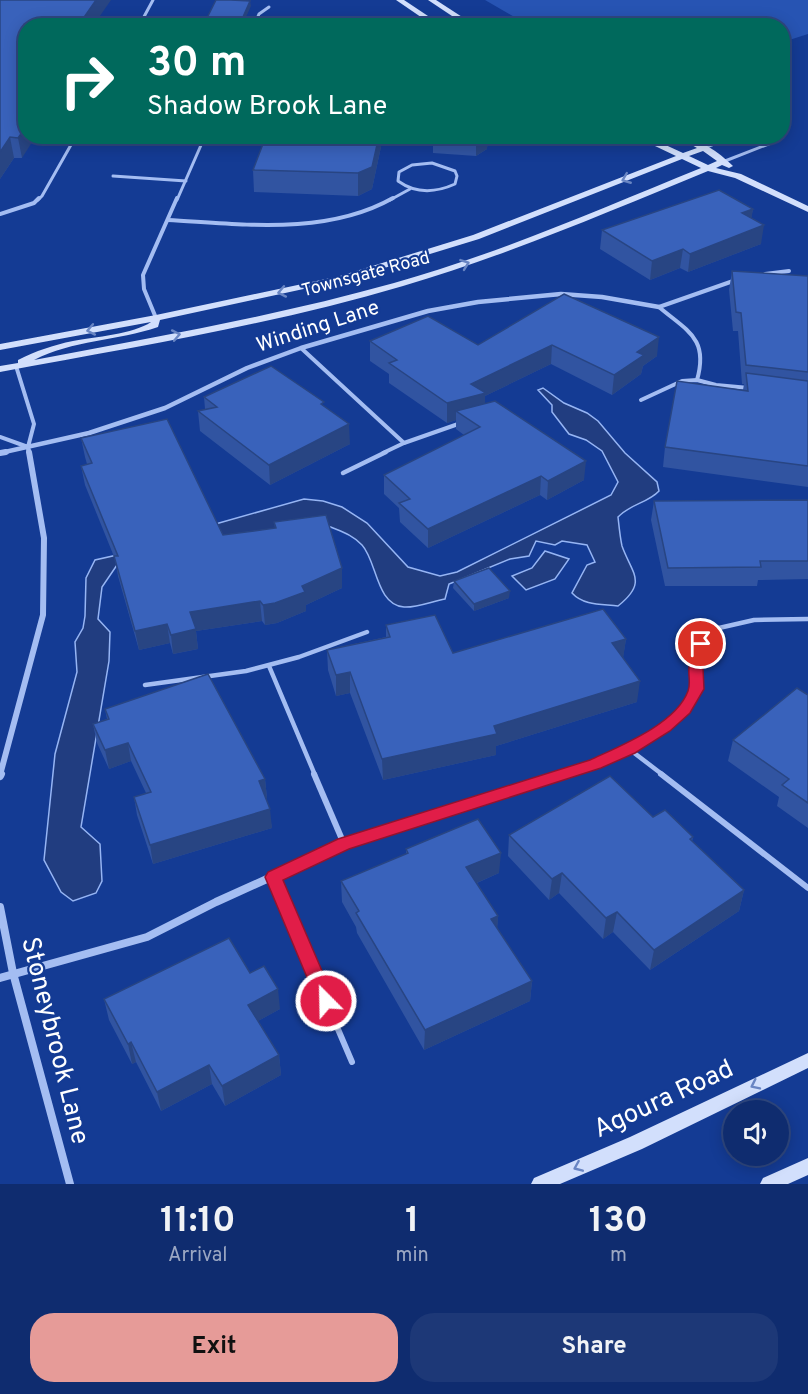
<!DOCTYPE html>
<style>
:root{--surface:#0f2c6f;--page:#1d3877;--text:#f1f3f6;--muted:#9ba7c3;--line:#2f4882;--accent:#e69b98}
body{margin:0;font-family:Overpass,sans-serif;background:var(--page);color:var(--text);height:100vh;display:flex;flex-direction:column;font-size:22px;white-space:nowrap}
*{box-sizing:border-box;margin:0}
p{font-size:20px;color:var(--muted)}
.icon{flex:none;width:33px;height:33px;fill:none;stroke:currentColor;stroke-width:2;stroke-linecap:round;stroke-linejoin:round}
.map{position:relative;height:1184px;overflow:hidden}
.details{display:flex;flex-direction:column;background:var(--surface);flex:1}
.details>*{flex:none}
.top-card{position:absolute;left:18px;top:18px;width:772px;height:126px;border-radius:24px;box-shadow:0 3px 15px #0003,0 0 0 2px var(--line);background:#00695c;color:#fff;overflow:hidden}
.controls{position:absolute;left:723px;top:1100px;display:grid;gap:12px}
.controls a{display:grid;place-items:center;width:66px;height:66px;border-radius:50%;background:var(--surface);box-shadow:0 3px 15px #0003,0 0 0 2px var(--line);font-size:30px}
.pin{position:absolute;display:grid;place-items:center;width:51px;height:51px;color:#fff;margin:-26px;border:3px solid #fff;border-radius:50%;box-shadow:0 2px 6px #0007}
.me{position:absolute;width:66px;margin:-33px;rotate:337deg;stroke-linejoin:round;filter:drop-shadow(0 0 4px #0008)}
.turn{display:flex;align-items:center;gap:21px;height:126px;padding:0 30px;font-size:27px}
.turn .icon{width:78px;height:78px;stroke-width:2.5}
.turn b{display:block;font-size:42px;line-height:51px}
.eta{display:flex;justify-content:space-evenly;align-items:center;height:102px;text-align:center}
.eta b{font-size:36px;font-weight:700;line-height:42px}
.primary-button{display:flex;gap:12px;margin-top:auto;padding:12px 30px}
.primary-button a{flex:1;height:69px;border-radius:24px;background:var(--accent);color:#111;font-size:24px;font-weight:700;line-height:69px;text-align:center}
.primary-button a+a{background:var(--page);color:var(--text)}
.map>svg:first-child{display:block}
</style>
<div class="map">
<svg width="808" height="1184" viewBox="0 0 808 1184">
<rect width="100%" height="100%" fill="#143b94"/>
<polygon fill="#2754b3" points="485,0 808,0 808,34 783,42 783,26 528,25"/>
<g fill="#213d80" stroke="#96b5f4" stroke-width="1.5">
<path d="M543 388 564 403 587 413 598 421 625 453 657 482 659 491C648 503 630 504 618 517 619 526 620 537 622 546 632 574 648 582 618 606 602 604 584 606 572 593L587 565 595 562 587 545 562 541 555 545 536 541 529 556 510 559 449 584 445 599C433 601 416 608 404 607 376 605 377 561 362 545 352 534 339 531 326 525L117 565 102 587 98 619 110 632 109 661 81 827 100 844 102 881 96 893 73 901 61 892 44 860 55 754 77 672 75 642 83 628 85 616 86 578 95 560 144 549 219 523 304 499 323 501 342 507 367 523 408 567 440 576 457 572 611 495 618 482 602 451 586 440 569 434 552 412V405L538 390Z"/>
<polygon points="545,551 569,559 555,579 526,590 512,576 532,568"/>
</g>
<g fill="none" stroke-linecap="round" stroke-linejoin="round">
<g stroke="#a4bdf2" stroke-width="3">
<polyline points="139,26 153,0"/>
<polyline points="254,26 259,14 269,7"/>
<polyline points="704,148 734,136"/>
<polyline points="725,161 771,143"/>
<path d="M432 163 455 171 457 176 455 184C435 193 416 194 398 181L399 172 412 165Z"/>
<polyline points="113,176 186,181"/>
<polyline points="38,200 42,196 76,136"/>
<polyline points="177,200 205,136"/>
<polyline points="390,200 410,189"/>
</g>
<g stroke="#a4bdf2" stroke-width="4">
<polyline points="0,214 34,203 39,198"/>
<path d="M168 220C241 224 326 236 393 198"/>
<polyline points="765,274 789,271"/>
<polyline points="156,318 144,289 143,275 177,198"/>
<polyline points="301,348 404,443"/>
<path d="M697 380C709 338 687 331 659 307L736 280"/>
<polyline points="641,400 682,381 697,380 716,385 749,388"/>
<polyline points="0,437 28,447 34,424 16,366"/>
<polyline points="383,453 404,443 461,423"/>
</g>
<g stroke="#a4bdf2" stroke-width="4.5">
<polyline points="343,473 386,452"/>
<polyline points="701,644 719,628 754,620 808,619"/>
<polyline points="269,666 315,775"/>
<polyline points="145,685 246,671 299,657 367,632"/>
<polyline points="629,749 663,775"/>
</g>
<g stroke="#a4bdf2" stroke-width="6">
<polyline points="314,774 344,844"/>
<polyline points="661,774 808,888"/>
<polyline points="273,877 352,1062"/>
</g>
<g stroke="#a4bdf2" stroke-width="4.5">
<polyline points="28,447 29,453"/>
<polyline points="0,453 89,433 165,408 247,368 301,348 428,311 478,302 561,294 602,297 659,307"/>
</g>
<g stroke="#a4bdf2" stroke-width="6">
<polyline points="0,453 6,452"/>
<polyline points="0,775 43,615 44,538 29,452"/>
<path d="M560 775C601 762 682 735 696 689 698 682 696 674 696 666 697 659 699 651 701 644"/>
</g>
<g stroke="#a4bdf2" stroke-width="8">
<polyline points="0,776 1,774"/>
<polyline points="0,907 13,973 70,1184"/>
<polyline points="0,978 147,937 216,902 344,844 565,774"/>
</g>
<g fill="#d2dffc" fill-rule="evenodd">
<polygon points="396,0 404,0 443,26 434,26"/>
<polygon points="428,0 436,0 476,26 467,26"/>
<path d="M634 136H646L683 153 697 148 676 136C697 136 720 153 733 166L729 168 722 165 716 168 741 174 808 206V212L735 178 708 171C608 212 508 255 403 286 271 325 135 347 0 372V366L18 363V360C36 351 53 345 73 341 94 337 134 334 151 322L0 350V344L156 315 340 276 473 235 676 156ZM703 151 717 161 708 165 689 156ZM682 159 701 168C600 209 500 253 394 283 276 316 155 337 34 360 72 340 118 341 158 327L160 320 345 280 479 239Z"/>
<polygon points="808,1053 808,1068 642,1149 560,1184 531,1184 534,1178 630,1137"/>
<polygon points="808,1158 808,1175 788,1184 760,1184 763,1178"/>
</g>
</g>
<g fill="#3154a1">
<polygon points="0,0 26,26 22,158 14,158 0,179"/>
<polygon points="266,136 488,136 487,149 476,156 433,153 433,143 382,142 372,189 358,196 254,192 253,170"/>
<polygon points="753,209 751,218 761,244 688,272 680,268 650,280 600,249 602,230"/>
<polygon points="732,271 808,276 808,487 663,467 665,447 743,390 744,384 742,384 738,331 733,331 729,290"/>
<polygon points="564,294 657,356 643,366 641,374 612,395 551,364 485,396 485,403 584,480 547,500 540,495 428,548 400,522 399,508 384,494 384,475 464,435 456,429 456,420 447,423 389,383 389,374 370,361 370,341 478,345"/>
<polygon points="204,397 324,406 350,444 270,485 200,431 198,411 205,409"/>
<polygon points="81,438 223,535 275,528 274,522 342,568 342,588 306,605 306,611 277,623 265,625 262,621 196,631 198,649 173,654 170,643 139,650 118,576 115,559 85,485 81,466 87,464 85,457"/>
<polygon points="808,500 808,579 758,580 757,586 665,586 651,520 654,501"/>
<polygon points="454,581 509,598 474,611 453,588"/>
<polygon points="386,625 453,653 626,639 623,657 637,702 496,746 496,755 383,780 350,693 336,696 328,670 327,650 386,637"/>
<polygon points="808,695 808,828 777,806 779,797 728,761 733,740"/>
<polygon points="105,709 265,779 267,798 266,798 272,828 153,864 137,815 134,797 146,793 131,761 109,769 97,743 93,724 107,719"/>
<polygon points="653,817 693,837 692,842 744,890 739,911 650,970 613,932 603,939 559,893 549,900 508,856 509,835"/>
<polygon points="406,849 499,873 477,883 498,916 497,928 532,981 530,1001 424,1050 357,933 356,927 342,902 341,881 406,854"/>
<polygon points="250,973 280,1009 258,1021 279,1055 281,1075 225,1106 212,1084 161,1111 136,1062 132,1064 109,1020 104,999"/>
</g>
<g fill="#284583">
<polygon points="96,0 111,0 93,26 78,26"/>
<polygon points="250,1 251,6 242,26 239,26"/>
<polygon points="26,127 26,136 36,136 22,158 18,138"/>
<polygon points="379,136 382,136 382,142 372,189 358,196 358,173"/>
<polygon points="476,136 488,136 487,149 476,156"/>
<polygon points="10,137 14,158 0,179 0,152"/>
<polygon points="753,209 750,227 742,213"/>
<polygon points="764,225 761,244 688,272 690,254"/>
<polygon points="683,249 680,268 650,280 652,261"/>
<polygon points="659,337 657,356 643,366 641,374 612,395 614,375 637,352"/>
<polygon points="552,345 551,364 485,396 485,413 456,411 456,420 447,423 447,403 471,384"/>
<polygon points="349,424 350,444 270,485 269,465"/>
<polygon points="586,461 584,480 547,500 548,481"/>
<polygon points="541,476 540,495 428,548 428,529"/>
<polygon points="342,568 342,588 306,605 306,611 277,623 265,625 263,605"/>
<polygon points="510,591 509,598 474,611 474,604"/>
<polygon points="260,601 262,621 196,631 198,649 173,654 171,635 190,612"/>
<polygon points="167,624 170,643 139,650 135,631"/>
<polygon points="626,639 623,659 612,643"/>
<polygon points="350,672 350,693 336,696 336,675"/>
<polygon points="640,681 637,702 496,746 496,755 383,780 382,759 494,726"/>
<polygon points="128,743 131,761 109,769 105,750"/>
<polygon points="265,779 267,798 261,800 259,781"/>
<polygon points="270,809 272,828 153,864 150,845"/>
<polygon points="501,853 499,873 465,888 466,867"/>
<polygon points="562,873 559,893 549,900 552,879"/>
<polygon points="744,890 739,911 650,970 654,950"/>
<polygon points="617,912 613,932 603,939 606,918"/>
<polygon points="498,916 497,936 491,919"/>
<polygon points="532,981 530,1001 424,1050 425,1030"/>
<polygon points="278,989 280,1009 251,1025 248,1005"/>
<polygon points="131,1042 136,1062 132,1064 128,1044"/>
<polygon points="279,1055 281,1075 225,1106 222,1086"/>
<polygon points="209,1065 212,1084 161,1111 157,1092"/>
</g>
<g fill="#3962bb" stroke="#284583" stroke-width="1.5">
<polygon points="0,0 96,0 78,26 26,26 26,127 18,138 10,137 0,152"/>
<polygon points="216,0 231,0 250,1 239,26 203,26"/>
<polygon points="266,136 379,136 372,167 358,173 253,170"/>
<polygon points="719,190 753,209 742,213 764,225 690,254 683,249 652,261 602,230"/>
<polygon points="732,271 808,276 808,372 746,365 741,313 736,312"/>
<polygon points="564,294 659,337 637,352 644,355 614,375 552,345 471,384 486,393 447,403 389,363 397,360 370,341 428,316 478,345"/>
<polygon points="271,366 324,402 321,404 349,424 269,465 198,411 217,407 204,397"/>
<polygon points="746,373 808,381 808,466 665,447 677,381 748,391"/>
<polygon points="495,401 586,461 548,481 541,476 428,529 399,503 410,499 384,475 480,427 456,411"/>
<polygon points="167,419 223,535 276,528 274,522 326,515 342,568 302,586 305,592 275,603 263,605 260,601 190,612 196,629 171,635 167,624 135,631 114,556 118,556 81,466 92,463 81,438"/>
<polygon points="808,500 808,561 760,561 761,567 668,568 654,501"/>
<polygon points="489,568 510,591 474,604 454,581"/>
<polygon points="603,609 626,639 612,643 640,681 494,726 497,734 382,759 350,672 336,675 327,650 390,637 386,625 435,615 453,653"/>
<polygon points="208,674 265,779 259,781 270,809 150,845 134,797 151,792 128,743 105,750 93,724 109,719 105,709"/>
<polygon points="797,688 808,695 808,803 782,785 789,779 733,740"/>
<polygon points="610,776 653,817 665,810 693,837 690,839 744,890 654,950 617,912 606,918 562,873 552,879 509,835"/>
<polygon points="478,819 501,853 466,867 498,916 491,919 532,981 425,1030 356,913 359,911 341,881 408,853 406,849"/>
<polygon points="229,938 250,973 264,966 278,989 248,1005 279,1055 222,1086 209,1065 157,1092 131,1042 128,1044 104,999"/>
</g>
<defs><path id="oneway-chevron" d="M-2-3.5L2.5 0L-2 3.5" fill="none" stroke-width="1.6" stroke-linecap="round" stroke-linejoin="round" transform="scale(1.5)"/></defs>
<g stroke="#6985c3">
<use href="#oneway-chevron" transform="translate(626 179) rotate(158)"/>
<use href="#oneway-chevron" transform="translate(465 264) rotate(-20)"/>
<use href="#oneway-chevron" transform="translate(282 292) rotate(169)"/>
<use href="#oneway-chevron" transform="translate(91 330) rotate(169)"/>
<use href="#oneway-chevron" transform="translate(176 335) rotate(-11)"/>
<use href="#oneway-chevron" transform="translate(755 1085) rotate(154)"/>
<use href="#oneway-chevron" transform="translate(578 1167) rotate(157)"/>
</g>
<path fill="#e11d48" stroke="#92132f" stroke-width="1.5" d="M701 639 708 644 703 668 704 689 690 713 670 731 635 753 601 768 349 849 283 880 335 1001 332 1006 326 1008 319 1006 265 877 268 872 338 839 590 760C620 746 676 724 688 691 691 684 688 675 689 667 690 659 692 652 694 644Z"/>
<g text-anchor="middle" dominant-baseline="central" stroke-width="4.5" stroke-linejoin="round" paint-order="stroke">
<g font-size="18" fill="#fff" stroke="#143b94">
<text transform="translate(366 275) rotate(-15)">Townsgate Road</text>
</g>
<g font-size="21" fill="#fff" stroke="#143b94">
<text transform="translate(318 327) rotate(-18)">Winding Lane</text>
</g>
<g font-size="26" fill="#fff" stroke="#143b94">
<text transform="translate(54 1041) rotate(76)">Stoneybrook Lane</text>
<text transform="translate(664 1100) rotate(-25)">Agoura Road</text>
</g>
</g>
</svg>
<div class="controls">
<a><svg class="icon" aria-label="sound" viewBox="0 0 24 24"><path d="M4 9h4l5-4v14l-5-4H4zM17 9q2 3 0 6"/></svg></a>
</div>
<div class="pin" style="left:701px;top:644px;background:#d93025"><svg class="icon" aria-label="arrive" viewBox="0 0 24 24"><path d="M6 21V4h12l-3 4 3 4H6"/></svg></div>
<svg class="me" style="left:326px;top:1001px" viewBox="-20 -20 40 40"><circle r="17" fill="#e11d48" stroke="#fff" stroke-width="3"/><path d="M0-11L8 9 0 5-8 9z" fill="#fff"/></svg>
<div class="top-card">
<div class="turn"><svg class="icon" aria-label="right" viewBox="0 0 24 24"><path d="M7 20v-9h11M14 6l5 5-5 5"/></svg><div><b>30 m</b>Shadow Brook Lane</div></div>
</div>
</div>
<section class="details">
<div class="eta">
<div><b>11:10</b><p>Arrival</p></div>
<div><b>1</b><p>min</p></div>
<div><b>130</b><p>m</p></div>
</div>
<div class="primary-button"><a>Exit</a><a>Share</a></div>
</section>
